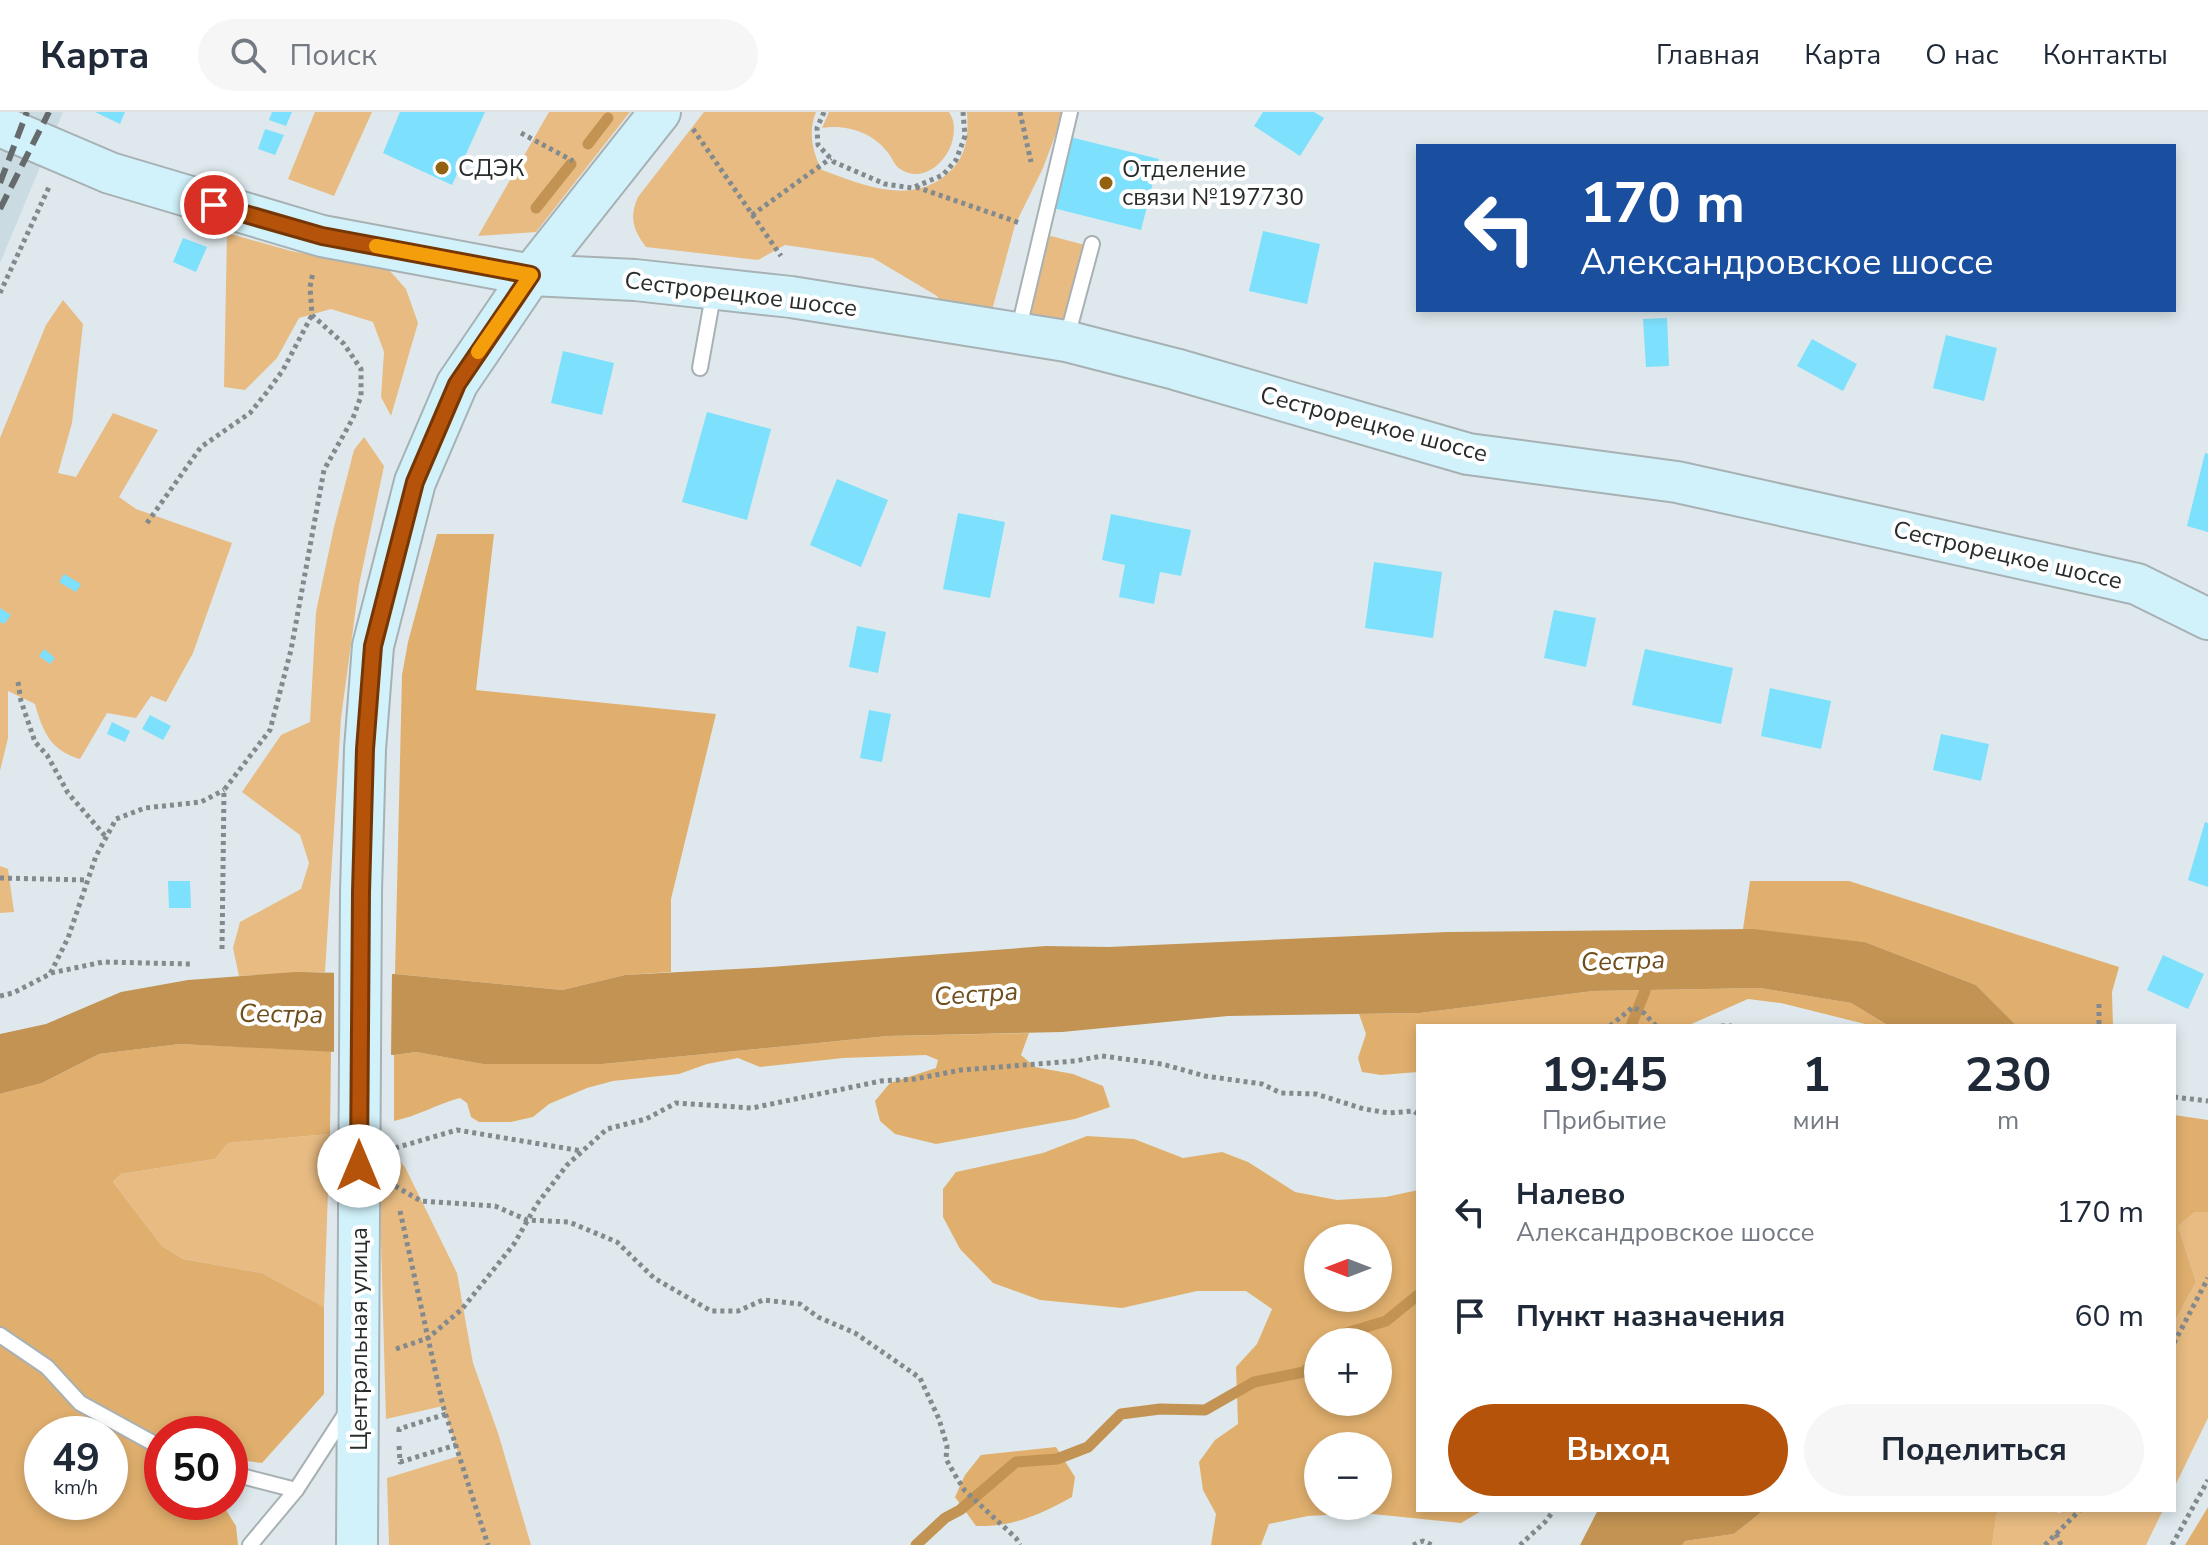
<!DOCTYPE html>
<html lang="ru">
<meta charset="utf-8">
<style>
:root{--surface:#fff;--page:#f6f6f7;--text:#1f2937;--muted:#747a83;--line:#e0e1e3;--accent:#b45309}
body{margin:0;font-family:"Nunito Sans",sans-serif;background:var(--page);color:var(--text);height:100vh;display:flex;flex-direction:column;font-size:30px;white-space:nowrap}
*{box-sizing:border-box;margin:0}
p{font-size:26px;color:var(--muted)}
.icon{flex:none;width:44px;height:44px;fill:none;stroke:currentColor;stroke-width:2;stroke-linecap:round;stroke-linejoin:round}
.map{position:relative;flex:1;overflow:hidden}
.side{position:absolute;left:1416px;top:912px;width:760px;height:488px;display:flex;flex-direction:column;background:var(--surface);border-radius:0px;box-shadow:0 4px 12px #0003}
.side>*{flex:none}
.banner{position:absolute;left:1416px;top:32px;width:760px;height:168px;border-radius:0px;box-shadow:0 4px 12px #0003;background:#1a4fa0;color:#fff;overflow:hidden}
.needle{width:52px;rotate:270deg}
.fabs{position:absolute;left:1304px;top:1112px;display:grid;gap:16px}
.fabs a{display:grid;place-items:center;width:88px;height:88px;border-radius:50%;background:var(--surface);box-shadow:0 4px 12px #0003;font-size:40px}
.speed{position:absolute;left:24px;top:1304px;display:flex;gap:16px;font-size:40px;font-weight:700;text-align:center}
.speed>*{display:grid;place-content:center;width:104px;height:104px;border-radius:50%;background:var(--surface);box-shadow:0 4px 12px #0003;line-height:1}
.speed small{font-size:20px;font-weight:400}
.speed .limit{border:12px solid #d22;background:#fff;color:#111}
.pin{position:absolute;display:grid;place-items:center;width:68px;height:68px;color:#fff;margin:-34px;border:4px solid #fff;border-radius:50%;box-shadow:0 2px 8px #0007}
.me{position:absolute;width:88px;margin:-44px;rotate:0deg;stroke-linejoin:round;filter:drop-shadow(0 0 6px #0008)}
.turn{display:flex;align-items:center;gap:28px;height:168px;padding:0 32px;font-size:36px}
.turn .icon{width:104px;height:104px;stroke-width:2.5}
.turn b{display:block;font-size:56px;line-height:68px}
.eta{display:flex;justify-content:space-evenly;align-items:center;height:136px;text-align:center}
.eta b{font-size:48px;font-weight:700;line-height:56px}
.cta{display:flex;gap:16px;margin-top:auto;padding:16px 32px}
.cta a{flex:1;height:92px;border-radius:48px;background:var(--accent);color:#fff;font-size:32px;font-weight:700;line-height:92px;text-align:center}
.cta a+a{background:var(--page);color:var(--text)}
ul{padding:0;list-style:none}
li{display:flex;align-items:center;gap:24px;height:104px;padding:0 32px}
li div{flex:1}
li b{display:block;font-size:30px}
li em{font-style:normal}
header{display:flex;align-items:center;gap:48px;box-sizing:border-box;height:112px;padding:0 40px;background:var(--surface);border-bottom:2px solid var(--line)}
header strong{font-size:38px}
nav{display:flex;gap:44px;margin-inline-start:auto;font-size:28px}
.search{width:560px;height:72px;background:var(--page);display:flex;align-items:center;gap:20px;box-sizing:border-box;padding:0 28px;border-radius:44px;color:var(--muted);font-size:30px}
.map>svg:first-child{display:block}
</style>
<header>
<strong>Карта</strong>
<div class="search"><svg class="icon" aria-label="search" viewBox="0 0 24 24"><circle cx="10" cy="10" r="6"/><path d="M15 15l6 6"/></svg>Поиск</div>
<nav><a>Главная</a><a>Карта</a><a>О нас</a><a>Контакты</a></nav>
</header>
<div class="map">
<svg width="2208" height="1433" viewBox="0 0 2208 1433">
<rect width="100%" height="100%" fill="#dfe9ed"/>
<polygon fill="#cadce2" points="0,0 63,0 0,151"/>
<g fill="#e7bb82">
<polygon points="315,0 372,0 334,84 288,67"/>
<polygon points="549,0 630,0 536,120 478,124"/>
<path d="M704 0H816C808 19 812 40 822 58 860 72 906 92 942 66 966 49 969 28 967 0H1064L1043 56 1015 113 991 202 943 194 937 184 873 146 785 133 758 148 646 135C633 118 629 105 638 85Z"/>
<path d="M829 0H949C955 9 955 19 952 30 946 51 922 72 900 57 894 53 893 47 889 42 874 21 847 12 822 16Z"/>
<polygon points="227,121 291,139 389,158 406,177 418,211 391,304 381,285 384,240 373,210 331,197 299,206 277,246 245,278 224,275"/>
<polygon points="1047,123 1085,133 1063,221 1026,215"/>
<path d="M63 188 83 212 72 311 58 361 76 365 113 301 158 318 119 385 136 397 232 431 193 541 166 590 151 584 136 606 107 601 80 647C50 638 43 620 35 592L8 579V626L0 659V326L46 213Z"/>
<polygon points="364,325 384,354 359,473 341,606 325,860 239,864 233,836 240,810 301,777 309,751 300,723 242,680 281,623 310,610 316,500 334,415 354,338"/>
<polygon points="0,754 8,757 14,800 0,801"/>
<polygon points="330,1022 324,1195 262,1161 183,1147 162,1134 113,1070 121,1062 215,1047 228,1031"/>
<polygon points="378,1026 405,1055 457,1161 473,1251 498,1321 531,1433 389,1433 387,1366 459,1344 443,1294 386,1307"/>
<polygon points="2195,1100 2208,1100 2208,1306 2174,1376 2174,1211 2196,1170 2178,1114"/>
<polygon points="2005,1398 2048,1398 2060,1401 2064,1398 2163,1398 2146,1433 1992,1433 1997,1401"/>
</g>
<g fill="#e0af6e" fill-rule="evenodd">
<polygon points="437,422 494,422 476,578 716,602 671,787 671,860 625,863 562,878 395,862 402,563 408,530"/>
<polygon points="1750,769 1849,769 2119,855 2112,880 2113,914 2017,914 1976,873 1865,830 1743,817"/>
<polygon points="1760,876 1851,891 1889,914 1873,914 1781,891 1748,887 1687,914 1418,914 1418,960 1381,963 1362,960 1358,946 1366,922 1359,902 1420,901 1593,879"/>
<path d="M1029 921 1021 943 1035 955 1073 962 1103 974 1110 995 1075 1007 936 1032 895 1022 880 1009 875 989 890 971 936 956 938 948 926 943 843 946 760 955 738 946 707 952 679 962 613 969 587 976 549 992 533 1005 511 1010H479L471 1005 467 991 460 986C437 992 418 1004 394 1009V943L416 940 483 952H603L888 924Z"/>
<path d="M180 932 331 939 330 1022 228 1031 215 1047 121 1062 113 1070 162 1134 183 1147 262 1161 324 1195V1282L262 1351 233 1347 230 1351V1322H162V1390H221L236 1414 238 1433H0V982L42 971 99 942ZM42 1322H110V1390H42Z"/>
<polygon points="2174,1003 2208,1008 2208,1100 2195,1100 2178,1114 2196,1170 2174,1211"/>
<path d="M1087 1024 1134 1027 1183 1046 1222 1040 1248 1050 1295 1080 1337 1088 1386 1085 1418 1078V1398H1483L1461 1411 1363 1401 1308 1404 1269 1412 1261 1433H1211L1216 1402 1203 1378 1199 1350 1215 1328 1238 1312 1236 1255 1257 1232 1272 1197 1246 1179H1197L1122 1196 1040 1188 993 1171 960 1137 943 1105V1077L956 1060 1043 1041ZM1378 1126V1186H1318V1126ZM1378 1230V1290H1318V1230ZM1378 1334V1394H1318V1334Z"/>
<path d="M1056 1335 1075 1365 1072 1385C1039 1403 1013 1415 976 1414L955 1385 965 1363 981 1343Z"/>
<polygon points="2208,1395 2208,1433 2185,1433"/>
<polygon points="1764,1398 2005,1398 1997,1401 1992,1433 1682,1433 1685,1429 1734,1422"/>
</g>
<g fill="#c29352">
<polygon points="1753,817 1865,830 1976,873 2017,914 1889,914 1851,891 1760,876 1593,879 1420,901 1228,904 1062,920 888,924 603,952 483,952 416,940 394,943 180,932 99,942 42,971 0,982 0,922 46,912 121,880 188,868 296,860 395,862 562,878 625,863 771,855 1046,834 1108,835 1447,820"/>
<polygon points="1598,1398 1764,1398 1734,1422 1685,1429 1682,1433 1580,1433"/>
</g>
<polygon fill="#dfe9ed" points="334,857 392,858 391,947 334,943"/>
<g fill="none" stroke-linecap="round" stroke-linejoin="round">
<g stroke="#c29352" stroke-width="11">
<polyline points="588,32 608,6"/>
<polyline points="536,96 571,52"/>
<polyline points="1631,914 1645,879"/>
<polyline points="1334,1230 1343,1222 1386,1209 1418,1183"/>
<polyline points="916,1433 945,1406 960,1398 1016,1350 1057,1347 1088,1335 1121,1302 1160,1297 1205,1298 1254,1270 1304,1260 1318,1246"/>
</g>
</g>
<g fill="#7de0fc">
<polygon points="95,0 125,0 120,12"/>
<polygon points="272,0 292,0 286,14 269,8"/>
<polygon points="400,0 485,0 452,73 383,41"/>
<polygon points="1263,0 1314,0 1324,6 1300,44 1254,14"/>
<polygon points="265,17 284,23 275,43 258,37"/>
<polygon points="1070,25 1159,47 1141,118 1053,96"/>
<polygon points="1263,119 1320,132 1307,192 1249,179"/>
<polygon points="183,126 207,135 196,160 173,150"/>
<polygon points="1667,206 1669,254 1646,255 1643,207"/>
<polygon points="1946,223 1997,236 1984,289 1933,276"/>
<polygon points="1812,227 1857,252 1843,279 1797,254"/>
<polygon points="563,239 614,251 602,303 551,291"/>
<polygon points="707,300 771,317 747,408 682,390"/>
<polygon points="2205,341 2208,342 2208,420 2187,414"/>
<polygon points="837,367 888,388 861,455 810,433"/>
<polygon points="958,401 1005,410 990,486 943,477"/>
<polygon points="1111,402 1191,418 1181,464 1160,460 1154,492 1119,485 1125,453 1102,448"/>
<polygon points="1374,450 1442,460 1433,526 1365,516"/>
<polygon points="64,462 81,472 76,480 59,470"/>
<polygon points="0,496 11,503 4,512 0,510"/>
<polygon points="1554,498 1596,506 1586,555 1544,546"/>
<polygon points="857,514 886,520 878,561 849,555"/>
<polygon points="44,537 55,546 50,552 39,544"/>
<polygon points="1645,537 1733,556 1721,612 1632,593"/>
<polygon points="1770,576 1831,589 1821,637 1761,624"/>
<polygon points="869,598 891,602 882,650 860,646"/>
<polygon points="150,603 171,614 163,628 142,617"/>
<polygon points="112,610 130,619 125,630 107,622"/>
<polygon points="1941,622 1989,632 1981,669 1933,658"/>
<polygon points="2205,710 2208,711 2208,775 2188,768"/>
<polygon points="168,769 190,769 191,796 169,796"/>
<polygon points="2163,843 2204,862 2188,897 2147,878"/>
</g>
<g fill="none" stroke-linecap="round" stroke-linejoin="round">
<g stroke="#a7b1b4" stroke-width="18">
<g id="lane">
<polyline points="1018,220 1070,0"/>
<polyline points="1066,229 1092,132"/>
<polyline points="700,256 714,178"/>
<polyline points="0,1223 47,1255 80,1291 162,1336"/>
<polyline points="230,1361 296,1378"/>
<polyline points="250,1433 296,1378 348,1298"/>
</g>
</g>
<g stroke="#a7b1b4" stroke-width="44">
<g id="secondary">
<polyline points="0,14 110,61 322,124 531,163 635,168 791,185 1066,229 1175,257 1468,342 1677,370 2137,472 2208,507"/>
<polyline points="357,1433 361,780 365,637 373,534 415,370 457,272 531,163 660,0"/>
</g>
</g>
<g stroke="#838a8d" stroke-width="5" stroke-dasharray="4 4" stroke-linecap="butt">
<polyline points="824,0 817,16 818,33 834,50 885,72 912,76 943,63 956,48 965,24 963,0"/>
<polyline points="1020,0 1031,50"/>
<polyline points="693,17 781,144"/>
<polyline points="521,21 573,49"/>
<polyline points="916,75 1020,111"/>
<polyline points="752,103 831,46"/>
<polyline points="0,181 49,75"/>
<polyline points="147,411 201,335 250,301 267,280 283,258 312,203"/>
<polyline points="18,570 21,589 35,630 47,643 68,681 106,725"/>
<polyline points="0,766 88,768"/>
<polyline points="222,837 224,678 270,618 291,538 324,358 353,306 361,284 361,257 344,232 312,203 310,175 313,160"/>
<polyline points="51,861 103,850 191,852"/>
<polyline points="0,884 13,881 50,862 68,826 96,744 116,707 145,696 201,690 224,678"/>
<polyline points="2099,892 2099,914"/>
<polyline points="1610,914 1633,895 1644,901 1656,914"/>
<polyline points="1721,914 1732,914"/>
<polyline points="2174,985 2208,989"/>
<polyline points="395,1036 457,1018 582,1039"/>
<polyline points="395,1074 421,1089 495,1094 527,1108 569,1110 617,1130 654,1166 711,1199 738,1199 763,1188 800,1192 818,1205 855,1221 920,1266 939,1307 947,1334 946,1347 955,1363 965,1379 1016,1426 1020,1433"/>
<polyline points="400,1099 443,1294 488,1433"/>
<polyline points="2174,1231 2208,1166"/>
<polyline points="396,1237 428,1226 462,1197 514,1132 537,1092 567,1053 607,1017 646,1007 676,991 752,996 881,969 915,967 961,958 1075,949 1102,944 1162,952 1205,964 1262,972 1281,981 1316,982 1364,997 1389,1001 1414,999 1418,1002"/>
<polyline points="399,1320 399,1317 446,1302"/>
<polyline points="399,1334 400,1350 456,1333"/>
<polyline points="2056,1422 2061,1433"/>
<polyline points="1413,1433 1423,1429 1432,1433"/>
<polyline points="1520,1433 1545,1410 1554,1398"/>
<polyline points="2045,1433 2080,1398"/>
<polyline points="2172,1433 2208,1368"/>
</g>
<use href="#lane" stroke="#fff" stroke-width="14"/>
<use href="#secondary" stroke="#d1f2fa" stroke-width="40"/>
<g stroke="#656b6d" stroke-width="6" stroke-dasharray="16 8" stroke-linecap="butt">
<polyline points="0,71 27,0"/>
<polyline points="0,97 49,0"/>
</g>
</g>
<g fill="none" stroke-linecap="round" stroke-linejoin="round">
<g stroke="#753606" stroke-width="20">
<polyline id="route" points="214,93 322,124 531,163 457,272 415,370 373,534 365,637 361,780 359,1054"/>
</g>
<use href="#route" stroke="#b45309" stroke-width="14"/>
<polyline stroke="#f59e0b" stroke-width="14" points="376,134 531,163 478,240"/>
</g>
<g fill="#926211" stroke="#fff" stroke-width="3">
<circle cx="442" cy="56" r="8"/>
<circle cx="1106" cy="71" r="8"/>
</g>
<g text-anchor="middle" dominant-baseline="central" stroke-width="8" stroke-linejoin="round" paint-order="stroke">
<g font-size="24" fill="#282c2d" stroke="#fff" text-anchor="start">
<text x="458" y="56">СДЭК</text>
<text x="1122" y="57">Отделение<tspan x="1122" dy="28">связи №197730</tspan></text>
</g>
<g font-size="24" fill="#282c2d" stroke="#fff">
<text transform="translate(741 182) rotate(7)">Сестрорецкое шоссе</text>
<text transform="translate(1374 312) rotate(15)">Сестрорецкое шоссе</text>
<text transform="translate(2008 443) rotate(13)">Сестрорецкое шоссе</text>
<text transform="translate(359 1227) rotate(-90)">Центральная улица</text>
</g>
<g font-size="26" font-style="italic" fill="#6f4e1d" stroke="#fff">
<text transform="translate(1623 849) rotate(-2)">Сестра</text>
<text transform="translate(976 882) rotate(-4)">Сестра</text>
<text transform="translate(281 902) rotate(1)">Сестра</text>
</g>
</g>
</svg>
<div class="fabs">
<a><svg class="needle" viewBox="-14 -14 28 28"><path d="M0-13l5 13h-10z" fill="#e53935"/><path d="M0 13l5-13h-10z" fill="#747a83"/></svg></a>
<a>+</a>
<a>−</a>
</div>
<div class="speed"><div>49<small>km/h</small></div><div class="limit">50</div></div>
<div class="pin" style="left:214px;top:93px;background:#d93025"><svg class="icon" aria-label="arrive" viewBox="0 0 24 24"><path d="M6 21V4h12l-3 4 3 4H6"/></svg></div>
<svg class="me" style="left:359px;top:1054px" viewBox="-20 -20 40 40"><circle r="19" fill="#fff"/><path d="M0-13L10 11 0 6-10 11z" fill="#b45309"/></svg>
<div class="banner">
<div class="turn"><svg class="icon" aria-label="left" viewBox="0 0 24 24"><path d="M17 20v-9H6M10 6l-5 5 5 5"/></svg><div><b>170 m</b>Александровское шоссе</div></div>
</div>
<section class="side">
<div class="eta">
<div><b>19:45</b><p>Прибытие</p></div>
<div><b>1</b><p>мин</p></div>
<div><b>230</b><p>m</p></div>
</div>
<ul>
<li><svg class="icon" aria-label="left" viewBox="0 0 24 24"><path d="M17 20v-9H6M10 6l-5 5 5 5"/></svg><div><b>Налево</b><p>Александровское шоссе</p></div><em>170 m</em></li>
<li><svg class="icon" aria-label="arrive" viewBox="0 0 24 24"><path d="M6 21V4h12l-3 4 3 4H6"/></svg><div><b>Пункт назначения</b></div><em>60 m</em></li>
</ul>
<div class="cta"><a>Выход</a><a>Поделиться</a></div>
</section>
</div>
